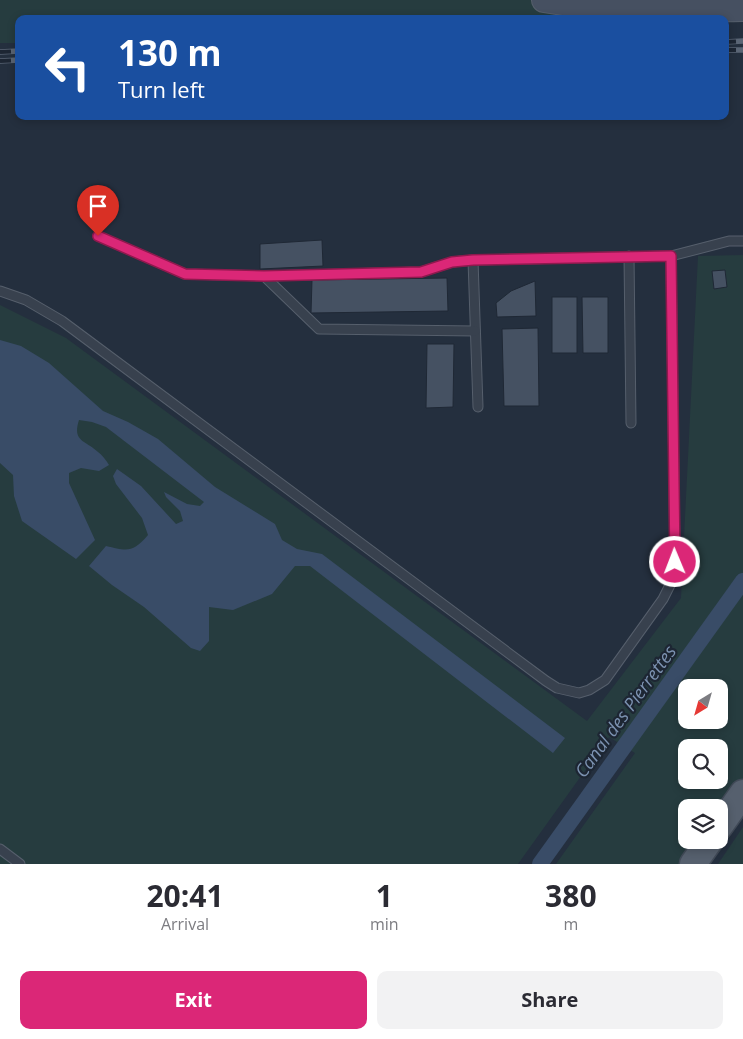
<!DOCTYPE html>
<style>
:root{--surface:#fff;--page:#f2f2f3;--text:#2b2b33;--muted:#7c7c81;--accent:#db2777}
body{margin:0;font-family:"Open Sans",sans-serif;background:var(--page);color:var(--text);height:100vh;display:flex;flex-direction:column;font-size:19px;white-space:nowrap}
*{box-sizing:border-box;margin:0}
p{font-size:16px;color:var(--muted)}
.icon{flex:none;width:28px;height:28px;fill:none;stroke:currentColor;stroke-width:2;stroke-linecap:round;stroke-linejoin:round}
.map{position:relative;height:864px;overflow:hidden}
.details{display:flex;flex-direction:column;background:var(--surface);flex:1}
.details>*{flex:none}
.guide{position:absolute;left:15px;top:15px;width:714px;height:105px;border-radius:10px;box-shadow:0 2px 8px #0003;background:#1a4fa0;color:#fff;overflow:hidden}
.needle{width:32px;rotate:217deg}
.controls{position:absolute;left:678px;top:679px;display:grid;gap:10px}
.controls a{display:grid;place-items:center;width:50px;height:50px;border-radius:10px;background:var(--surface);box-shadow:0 2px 8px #0003;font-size:25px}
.pin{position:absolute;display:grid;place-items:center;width:42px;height:42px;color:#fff;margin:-51px -21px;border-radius:50% 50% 50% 0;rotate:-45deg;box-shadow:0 0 5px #0007}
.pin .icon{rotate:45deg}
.me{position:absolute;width:55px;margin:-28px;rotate:359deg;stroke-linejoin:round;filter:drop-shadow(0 0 4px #0008)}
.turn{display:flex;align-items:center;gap:18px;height:105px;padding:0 20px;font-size:22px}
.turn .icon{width:65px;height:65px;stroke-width:2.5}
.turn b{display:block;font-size:35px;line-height:42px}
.eta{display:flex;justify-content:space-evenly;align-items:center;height:85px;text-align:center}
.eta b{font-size:30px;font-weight:700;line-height:35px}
.primary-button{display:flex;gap:10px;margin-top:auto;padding:10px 20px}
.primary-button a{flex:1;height:58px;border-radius:10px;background:var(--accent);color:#fff;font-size:20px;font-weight:700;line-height:58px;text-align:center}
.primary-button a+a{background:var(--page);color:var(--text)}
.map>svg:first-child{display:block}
</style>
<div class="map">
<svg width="743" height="864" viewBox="0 0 743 864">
<rect width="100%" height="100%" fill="#242f3e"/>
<g fill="#263c3f" fill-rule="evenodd">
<polygon points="0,0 695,0 665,19 19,19 19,43 0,43"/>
<path d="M743 255V779L719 812V808H686V840H698L680 864H556L635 753 609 737 518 864H0V305L66 338 587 721 681 598 698 256ZM686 688H719V720H686ZM686 748H719V780H686Z"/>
<polygon points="743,827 743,864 718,864"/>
</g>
<path fill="#394c67" d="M0 340 21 346 49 363 103 411 128 422 158 439 215 487 275 524 282 540 297 549 322 554 565 738 553 753 310 566H295L272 594 233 610 209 607V641L200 651 191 648 144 607 112 585 89 566 106 546C127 551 133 553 148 535L142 518 116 484 113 476 117 469 141 486 176 524 183 521 180 511 166 497 164 492 187 504 200 506 204 502 106 427 92 422 79 420C72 442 85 440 98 452 102 455 106 460 109 465L99 471 81 468 69 473V483L95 540 76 559 22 521 14 496 13 475 0 463Z"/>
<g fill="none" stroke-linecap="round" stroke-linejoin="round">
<polyline stroke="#394c67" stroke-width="16" points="540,864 743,581"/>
</g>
<g fill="#455162" stroke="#1f2835">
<polygon points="322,240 323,266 260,269 260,244"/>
<polygon points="725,270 727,287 714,289 712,271"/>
<polygon points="447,278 448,311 311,313 312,280"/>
<polygon points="535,281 536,316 497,317 496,303 511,291"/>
<rect x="552" y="297" width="25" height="56"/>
<polygon points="582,297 608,297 608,353 583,353"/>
<polygon points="538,328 539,406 504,406 502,329"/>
<polygon points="427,344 454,344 453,407 426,408"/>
</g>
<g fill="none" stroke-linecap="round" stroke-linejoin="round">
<g stroke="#565f6c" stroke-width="11">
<g id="lane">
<polyline points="98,236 185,274 264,276 421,272 452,262 473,260 671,256"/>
<polyline points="629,256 631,423"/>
<polyline points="473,260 478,407"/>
<polyline points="264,276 319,329 475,331"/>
<polyline points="0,291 26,300 62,321 546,681 557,688 579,693 589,690 605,680 663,599 672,581 675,562 671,256 729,241 743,241"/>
<polyline points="0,849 20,864"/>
</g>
</g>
<g stroke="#565f6c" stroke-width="26">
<path id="secondary" d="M544 0C610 12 676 10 743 9"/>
</g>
<g stroke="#414a57" stroke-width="29">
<g id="primary">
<polyline points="719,827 743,793"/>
<polyline points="693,864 710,840"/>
</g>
</g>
<use href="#lane" stroke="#38414e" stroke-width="9"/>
<use href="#secondary" stroke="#465061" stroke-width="24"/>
<use href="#primary" stroke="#56606e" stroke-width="26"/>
<g stroke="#5a6575" stroke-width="5.5">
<g id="rail">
<polyline points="725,42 743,41"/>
<polyline points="725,50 743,50"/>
<polyline points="0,52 19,51"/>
<polyline points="0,61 19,60"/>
</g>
</g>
<use href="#rail" stroke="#1d2633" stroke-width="4" stroke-dasharray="11" stroke-linecap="butt"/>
</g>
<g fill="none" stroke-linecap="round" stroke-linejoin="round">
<g stroke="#8e194d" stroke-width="12">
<polyline id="route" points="98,236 185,274 264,276 421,272 452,262 473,260 671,256 675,562"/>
</g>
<use href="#route" stroke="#db2777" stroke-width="9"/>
</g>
<g text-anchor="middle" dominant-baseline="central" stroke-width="4.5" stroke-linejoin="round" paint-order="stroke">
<g font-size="18" font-style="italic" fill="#7c92b1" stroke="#1d2633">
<text transform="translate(625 711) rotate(-54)">Canal des Pierrettes</text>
</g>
</g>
</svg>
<div class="controls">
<a><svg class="needle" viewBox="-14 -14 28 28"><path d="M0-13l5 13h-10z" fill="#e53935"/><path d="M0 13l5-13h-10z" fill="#7c7c81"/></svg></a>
<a><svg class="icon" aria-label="search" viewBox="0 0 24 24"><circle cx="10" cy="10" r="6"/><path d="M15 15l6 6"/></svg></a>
<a><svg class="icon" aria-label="layers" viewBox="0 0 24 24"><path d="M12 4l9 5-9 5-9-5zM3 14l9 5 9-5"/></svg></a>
</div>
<div class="pin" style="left:98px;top:236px;background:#d93025"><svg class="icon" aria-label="arrive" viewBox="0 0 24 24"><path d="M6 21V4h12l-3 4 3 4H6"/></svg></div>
<svg class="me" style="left:675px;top:562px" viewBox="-20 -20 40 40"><circle r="17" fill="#db2777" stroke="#fff" stroke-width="3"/><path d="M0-11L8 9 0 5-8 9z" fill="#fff"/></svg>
<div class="guide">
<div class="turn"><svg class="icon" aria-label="left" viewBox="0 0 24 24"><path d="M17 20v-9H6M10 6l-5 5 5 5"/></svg><div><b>130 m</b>Turn left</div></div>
</div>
</div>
<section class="details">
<div class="eta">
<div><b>20:41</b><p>Arrival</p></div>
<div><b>1</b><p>min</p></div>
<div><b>380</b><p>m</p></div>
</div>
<div class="primary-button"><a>Exit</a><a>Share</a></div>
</section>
